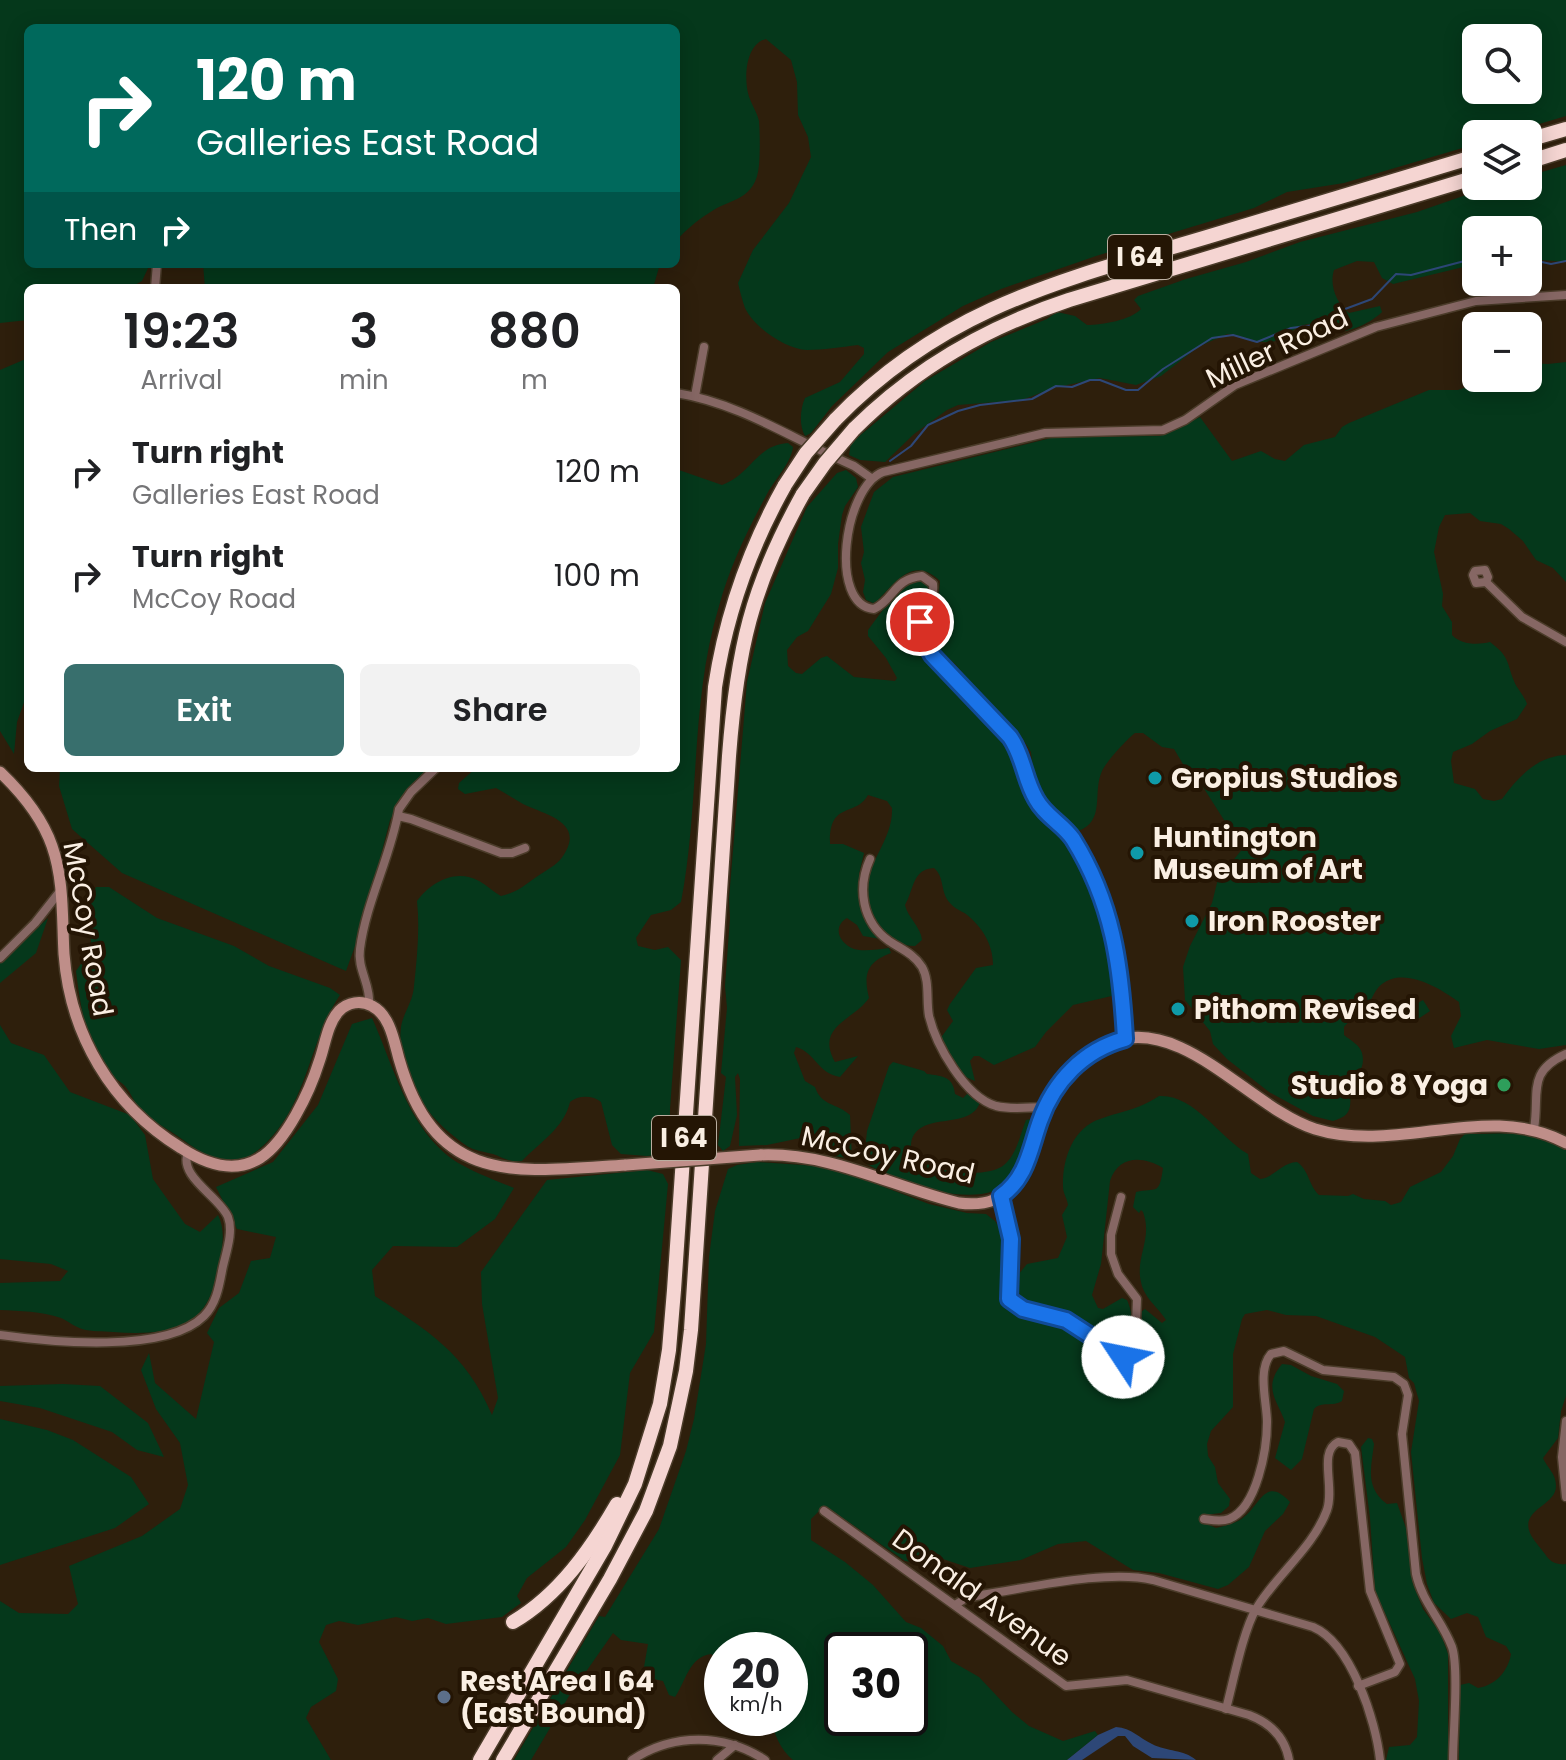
<!DOCTYPE html>
<meta charset="utf-8">
<style>
:root{--surface:#fff;--page:#f2f2f2;--text:#202124;--muted:#757577;--accent:#386f6d}
body{margin:0;font-family:Poppins,sans-serif;background:var(--page);color:var(--text);height:100vh;display:flex;flex-direction:column;font-size:30px;white-space:nowrap}
*{box-sizing:border-box;margin:0}
p{font-size:26px;color:var(--muted)}
.icon{flex:none;width:44px;height:44px;fill:none;stroke:currentColor;stroke-width:2;stroke-linecap:round;stroke-linejoin:round}
.map{position:relative;flex:1;overflow:hidden}
.panel{position:absolute;left:24px;top:284px;width:656px;height:488px;display:flex;flex-direction:column;background:var(--surface);border-radius:12px;box-shadow:0 4px 20px #0003}
.panel>*{flex:none}
.hud{position:absolute;left:24px;top:24px;width:656px;height:244px;border-radius:12px;box-shadow:0 4px 20px #0003;background:#00695c;color:#fff;overflow:hidden}
.controls{position:absolute;left:1462px;top:24px;display:grid;gap:16px}
.controls a{display:grid;place-items:center;width:80px;height:80px;border-radius:12px;background:var(--surface);box-shadow:0 4px 20px #0003;font-size:40px}
.speed{position:absolute;left:704px;top:1632px;display:flex;gap:16px;font-size:40px;font-weight:700;text-align:center}
.speed>*{display:grid;place-content:center;width:104px;height:104px;border-radius:50%;background:var(--surface);box-shadow:0 4px 20px #0003;line-height:1}
.speed small{font-size:20px;font-weight:400}
.speed .limit{border:4px solid #111;border-radius:12px;background:#fff;color:#111}
.pin{position:absolute;display:grid;place-items:center;width:68px;height:68px;color:#fff;margin:-34px;border:4px solid #fff;border-radius:50%;box-shadow:0 2px 8px #0007}
.me{position:absolute;width:88px;margin:-44px;rotate:304deg;stroke-linejoin:round;filter:drop-shadow(0 0 6px #0008)}
.turn{display:flex;align-items:center;gap:28px;height:168px;padding:0 40px;font-size:36px}
.turn .icon{width:104px;height:104px;stroke-width:2.5}
.turn b{display:block;font-size:56px;line-height:68px}
.then{display:flex;align-items:center;height:76px;padding:0 40px;background:#0003;gap:16px;font-size:30px}
.eta{display:flex;justify-content:space-evenly;align-items:center;height:136px;text-align:center}
.eta b{font-size:48px;font-weight:600;line-height:56px}
.action{display:flex;gap:16px;margin-top:auto;padding:16px 40px}
.action a{flex:1;height:92px;border-radius:12px;background:var(--accent);color:#fff;font-size:32px;font-weight:600;line-height:92px;text-align:center}
.action a+a{background:var(--page);color:var(--text)}
ul{padding:0;list-style:none}
li{display:flex;align-items:center;gap:24px;height:104px;padding:0 40px}
li div{flex:1}
li b{display:block;font-size:30px}
li em{font-style:normal}
.map>svg:first-child{display:block}
</style>
<div class="map">
<svg width="1566" height="1760" viewBox="0 0 1566 1760">
<rect width="100%" height="100%" fill="#2e1f0c"/>
<g fill="#05381b" fill-rule="evenodd">
<path d="M0 0H1566V116L1505 134H1476V144L1344 183 1287 192 1254 208 1096 256 1001 289 963 306 888 352 832 406 811 433 805 436C799 426 800 409 805 398L840 382 864 354V348L858 345C841 347 823 350 807 350 785 349 754 327 745 308 742 300 740 291 738 283L753 250 789 203 811 157 808 137 798 115 797 82 791 60 766 39C746 44 744 76 748 93 750 102 757 112 759 121 760 135 760 152 759 165 756 201 730 198 709 213 696 221 686 230 676 241V28H28V264H150L142 281 131 287 28 288V320L0 323ZM1476 38H1528V90H1476Z"/>
<path d="M1566 165V262L1528 259V230H1476V264L1393 284 1382 278 1374 262 1357 261 1334 270C1329 286 1337 304 1349 313L1380 306 1382 312C1371 323 1347 334 1331 332 1322 331 1317 324 1308 324 1295 325 1287 338 1275 341 1259 346 1242 334 1227 334L1198 347 1161 376 1136 385 1100 378 1053 388 1022 400 958 405 947 410 914 434 885 462 860 460 849 455 851 443 925 381 991 342 1047 319 1057 312 1075 316 1087 325C1102 325 1131 320 1141 309L1134 300 1138 296 1186 279 1246 262 1300 242 1417 212 1492 186H1528V176Z"/>
<polygon points="203,264 660,264 653,288 205,288"/>
<polygon points="28,358 28,691 17,722 14,754 0,731 0,370"/>
<path d="M1566 362V582L1553 568 1536 560 1523 541 1509 529 1501 524 1480 521 1470 513 1445 515 1439 527 1434 552 1443 594 1442 606 1452 622V635C1461 645 1478 645 1490 642 1510 657 1506 661 1514 681 1517 689 1524 695 1527 704L1517 719 1490 731 1472 744 1453 752 1451 761 1454 783 1475 789 1483 799 1494 801 1502 799C1518 777 1537 756 1566 755V1045L1539 1049 1487 1040 1454 1048 1451 1036 1461 1016 1459 1002C1441 989 1405 966 1382 984 1373 991 1371 1003 1364 1011 1357 1017 1350 1019 1344 1027V1035C1350 1040 1360 1045 1362 1053 1366 1070 1356 1072 1352 1084 1347 1101 1358 1114 1333 1121L1313 1116 1269 1092 1227 1059 1213 1044 1210 1031 1185 1000 1183 967 1190 946 1212 903 1218 879 1244 847 1240 836 1224 820 1196 776 1183 764 1174 749 1162 747 1143 733H1135C1127 739 1106 762 1102 771 1092 793 1106 821 1078 831L1066 823 1041 796 1034 776 1031 752 1021 736 1004 722 956 665 927 637 925 625 939 593 940 581C913 555 896 582 877 601L873 603 866 600 863 592 865 580 861 563 864 552 861 527 874 492 893 477 1055 437 1160 436 1200 417 1232 461 1261 451 1275 459 1285 461 1304 445 1335 437 1342 427 1349 423 1429 390H1458L1494 378H1528V363L1548 364Z"/>
<path d="M788 443 793 447C791 463 775 479 767 494 747 531 730 566 719 606 690 701 700 804 681 902L671 910 651 915 636 938 638 946 655 950 668 947 681 960 670 1109 669 1148 666 1154 647 1156 621 1154 612 1145 601 1102C593 1095 578 1095 570 1102 564 1128 540 1142 522 1161 510 1163 504 1158 493 1154 473 1149 472 1151 455 1137 422 1112 396 1069 401 1027 403 1013 413 1002 414 986 417 958 420 929 417 901 431 882 456 868 479 881 487 885 493 892 501 896 520 892 529 881 544 872 555 865 560 862 566 851 582 821 543 814 523 804 514 799 505 793 496 788L465 794 458 789 459 783 476 768H676V469L722 485C752 474 756 445 788 443Z"/>
<path d="M846 470 856 478 858 487 845 506 842 515 838 544V568L831 594 808 631 797 637 787 650 788 666 796 673 802 674 821 658 827 656 854 677 895 681 897 678 886 658 868 636V630L899 588 920 580 928 585V594L914 624 916 640 932 665 1007 744 1015 756 1033 808 1066 838 1088 879 1112 948 1116 995 1073 1005 1046 1032 1035 1047 994 1065 979 1056H974L970 1061 975 1081C955 1074 949 1056 940 1039L953 1021 947 1010 950 1004 976 968 993 965C993 944 982 927 966 914 961 911 954 908 950 903 940 893 945 877 934 868 912 869 914 890 905 905 908 918 921 927 922 940L915 946C900 946 886 938 878 926 843 879 894 850 892 808L887 801 868 795C855 818 829 800 830 844H843L864 853 859 874V895L869 926 881 939 863 936 857 925 847 918C832 927 839 943 854 949 864 952 879 949 889 948L891 953C867 962 863 974 869 998 853 1021 815 1026 835 1062L858 1056 840 1077C817 1073 816 1053 796 1047L794 1053 805 1081 815 1087C821 1106 837 1103 850 1115L852 1159 834 1156 810 1136 767 1145 739 1146 740 1079 738 1073 735 1077 737 1115 730 1146 723 1151 718 1145 726 1077 721 1073 727 1008 725 986 730 918 729 899 747 682 765 603 807 507 837 473Z"/>
<polygon points="60,768 431,768 411,786 390,820 363,924 346,971 122,873 72,829 59,786"/>
<path d="M96 887H109L157 918 234 946 269 966 330 988 340 995C309 1041 308 1101 267 1142 232 1177 209 1158 176 1135 165 1127 150 1120 141 1111 134 1103 131 1092 124 1085 119 1080 110 1076 105 1070 86 1042 80 1004 76 971L91 949 90 898Z"/>
<polygon points="48,918 36,953 0,983 0,963"/>
<polygon points="1423,1000 1430,1011 1412,1023 1404,1011"/>
<path d="M372 1018C395 1069 410 1136 462 1165 478 1174 497 1181 514 1188L495 1219 457 1247 393 1246 372 1270 375 1296C429 1332 465 1352 492 1415L498 1398 482 1304 481 1272 547 1180 647 1170 663 1174 668 1184 654 1332 630 1373 620 1455 585 1520 566 1547 527 1578 517 1596 521 1603 502 1617 446 1624 428 1618 412 1621 396 1617 358 1625 339 1621 326 1625 319 1642 338 1679 336 1691 311 1707 306 1718 331 1760H0V1601L19 1613 68 1614 78 1604 69 1566 142 1536 180 1509 188 1485 180 1443 156 1409 141 1370 149 1353 155 1383 196 1419 214 1342 207 1333 219 1308 239 1293 251 1261 270 1258 276 1237 237 1229 216 1187 273 1162 318 1105 352 1024Z"/>
<path d="M0 1025 11 1043 44 1055 70 1092 130 1115 145 1135 153 1179 185 1224 200 1232 218 1215C228 1235 220 1259 215 1281 204 1333 158 1335 113 1332 103 1331 92 1332 82 1329 75 1327 68 1321 61 1318 41 1311 20 1311 0 1310V1283L60 1281 68 1271 51 1264 0 1259Z"/>
<path d="M893 1062 924 1071 927 1074C942 1076 953 1076 955 1094L963 1098 969 1092 980 1102C971 1132 916 1109 911 1144 908 1170 983 1182 1004 1165 1017 1154 1020 1135 1026 1120L1031 1119C1033 1131 1027 1149 1022 1161 1019 1166 1017 1173 1013 1178 983 1214 900 1184 867 1164L864 1159 867 1131 889 1066Z"/>
<path d="M1159 1096C1194 1094 1219 1137 1248 1154L1251 1173 1260 1179C1275 1177 1281 1163 1297 1162 1309 1170 1309 1186 1319 1195L1348 1196 1353 1194 1364 1199 1385 1201 1391 1205 1401 1202 1410 1187 1441 1172 1453 1156 1460 1139 1465 1134C1500 1135 1536 1127 1566 1149V1396L1561 1411 1558 1438 1543 1458C1547 1468 1556 1473 1556 1486 1556 1506 1520 1509 1530 1533 1533 1540 1540 1547 1545 1554 1550 1562 1556 1565 1566 1564V1760H1459L1460 1685 1469 1683 1478 1688C1496 1685 1508 1671 1511 1654L1506 1646 1486 1637 1478 1617 1467 1613 1451 1619 1434 1603 1427 1584 1422 1558 1411 1452 1419 1401 1414 1383 1409 1378 1405 1357 1375 1337 1316 1316 1286 1315 1267 1310 1245 1314 1242 1319 1233 1354V1407L1211 1431 1207 1444 1208 1456 1215 1467 1218 1483 1230 1499 1229 1506 1221 1513 1203 1515 1200 1521 1216 1528C1224 1526 1233 1524 1240 1520 1260 1508 1264 1474 1290 1502L1283 1514 1265 1531 1249 1567 1228 1585 1218 1589 1159 1573 1133 1570 1086 1541 1058 1544 1021 1560 970 1568 931 1555 911 1562 905 1561 827 1507 822 1508 811 1519V1540L845 1562 873 1585 906 1622 921 1628 943 1646 951 1661 979 1677 1012 1712 1029 1726 1063 1741 1095 1731 1098 1735 1067 1760H793C781 1750 773 1734 772 1718H790V1650H722V1662L711 1654C689 1657 686 1681 675 1697L669 1695 663 1681 648 1678 644 1667 648 1644 621 1640 613 1633 569 1696 531 1760H514L599 1616 605 1617 659 1529 686 1451 694 1419 706 1344 709 1257 715 1211 728 1169 737 1165 757 1162 817 1166 844 1172 929 1204 967 1213 986 1214 995 1221 1001 1231 1006 1262 1003 1295 1009 1308 1029 1320 1063 1325 1089 1339 1114 1358 1126 1360 1131 1358 1142 1335 1141 1312 1145 1309 1162 1323 1166 1320C1158 1307 1144 1298 1141 1282 1135 1257 1153 1239 1143 1212L1141 1210 1139 1213 1133 1207 1136 1192C1156 1187 1159 1197 1163 1168 1142 1155 1118 1156 1110 1181L1101 1264 1092 1295 1098 1308 1103 1309 1122 1298 1127 1300C1133 1313 1136 1337 1127 1349L1117 1351 1068 1317 1025 1303 1019 1293 1018 1275 1027 1264 1058 1258 1067 1237 1062 1215 1068 1205C1067 1198 1063 1193 1063 1187 1062 1161 1072 1128 1100 1119 1125 1110 1135 1111 1159 1096ZM842 1650H910V1718H842Z"/>
<path d="M1282 1364 1291 1365 1311 1376 1337 1384 1344 1391 1342 1401C1333 1407 1321 1401 1314 1409L1302 1459 1291 1470 1275 1458 1285 1422C1278 1401 1262 1388 1282 1364Z"/>
<polygon points="63,1384 100,1386 148,1423 164,1457 137,1450 112,1432 40,1408 0,1401 0,1386"/>
<polygon points="0,1419 47,1430 73,1440 131,1477 149,1504 115,1528 0,1565"/>
<path d="M1368 1438 1372 1439 1374 1444C1371 1468 1365 1488 1387 1504L1397 1503 1406 1528 1413 1584 1423 1609 1441 1634 1448 1654V1760H1386L1389 1747 1410 1745 1417 1737 1419 1701 1415 1679 1375 1591 1370 1518 1361 1447Z"/>
</g>
<path fill="#2d4777" d="M1116 1727C1132 1728 1139 1738 1152 1744 1168 1752 1183 1749 1196 1760L1152 1758 1133 1746 1125 1736H1118L1082 1760H1067L1098 1735Z"/>
<g fill="none" stroke-linecap="round" stroke-linejoin="round">
<g stroke="#2d4777" stroke-width="2">
<polyline points="1528,259 1551,264 1566,261"/>
<polyline points="890,461 911,446 928,425 958,411 980,405 1032,399 1056,386 1072,387 1090,380 1100,380 1126,390 1138,390 1163,369 1212,338 1233,335 1257,342 1291,328 1322,324 1332,320 1337,312 1372,299 1396,274 1411,275 1476,258"/>
</g>
<g stroke="#4b3c2a" stroke-width="11">
<g id="street">
<polyline points="155,288 157,264"/>
<path d="M676 393C740 403 796 441 854 466L871 478"/>
<polyline points="695,396 704,347"/>
<polyline points="1486,582 1488,577 1485,570 1475,571 1473,575 1476,583 1486,582 1522,617 1566,642"/>
<polyline points="398,816 411,819 501,853 512,853 525,848"/>
<path d="M870 859C857 888 862 922 889 941 901 949 914 954 922 967 930 981 926 1000 929 1016 936 1045 965 1097 996 1106 1012 1110 1029 1107 1045 1107"/>
<polyline points="0,958 35,923 61,890"/>
<path d="M369 1004C371 985 357 969 360 949 366 902 391 856 399 809L411 792 436 768"/>
<path d="M1125 1039 1120 962 1115 939 1096 886 1077 846 1069 833 1046 812 1036 799 1023 759 1010 737 932 655C903 617 936 615 933 584L922 576C893 579 895 599 874 609 828 605 844 487 883 472L1045 433 1163 430 1185 420 1235 385 1376 327 1476 301 1566 295"/>
<path d="M1534 1129C1540 1093 1526 1072 1566 1054"/>
<path d="M1001 1196C1006 1215 1011 1233 1012 1253 1012 1269 1004 1289 1012 1303L1023 1309 1066 1320 1123 1357 1128 1355 1135 1346 1137 1299 1118 1274 1111 1254V1235L1121 1197"/>
<path d="M0 1335C50 1342 166 1354 204 1316 216 1304 219 1287 222 1271 225 1255 234 1233 228 1217 219 1196 178 1177 188 1152"/>
<polyline points="1566,1421 1562,1457 1566,1497"/>
<path d="M824 1511 1066 1686 1127 1680 1249 1715C1270 1723 1285 1737 1289 1760"/>
<path d="M1204 1519C1212 1520 1221 1522 1229 1519 1257 1508 1267 1449 1267 1422 1267 1403 1257 1370 1271 1354L1284 1351 1323 1370 1394 1377 1404 1384 1408 1395 1402 1434 1416 1574C1422 1602 1442 1620 1452 1647 1459 1668 1453 1734 1453 1760"/>
<path d="M955 1605 966 1598 981 1595C1029 1588 1107 1569 1153 1580L1313 1627C1351 1643 1376 1721 1380 1760"/>
<path d="M1226 1709C1233 1683 1243 1631 1256 1609 1276 1575 1313 1548 1327 1510 1335 1486 1318 1452 1338 1442L1349 1444 1355 1453 1370 1591 1400 1664 1395 1672 1358 1686"/>
<path d="M632 1760C673 1733 724 1733 765 1760"/>
<polyline points="717,1760 735,1745"/>
</g>
</g>
<g stroke="#4b3c2a" stroke-width="14">
<g id="secondary">
<path d="M0 772C22 793 42 817 52 846 64 880 62 918 64 954 70 1034 111 1105 181 1148 204 1163 233 1175 260 1158 286 1142 310 1091 319 1062 325 1046 327 1024 339 1011 348 1002 361 1000 372 1006 390 1015 394 1041 399 1059 436 1188 517 1172 626 1165"/>
<path d="M760 1155C830 1152 893 1187 959 1203 1028 1212 1024 1150 1046 1106 1060 1077 1084 1052 1115 1041 1185 1018 1252 1109 1315 1129 1399 1155 1487 1100 1566 1143"/>
</g>
</g>
<g stroke="#4b3c2a" stroke-width="17">
<g id="highway">
<polyline points="1528,140 1566,129"/>
<polyline points="1528,162 1566,150"/>
<path d="M835 420C944 307 1063 280 1207 237 1297 210 1386 183 1476 156"/>
<path d="M854 429C916 367 987 327 1069 300L1476 177"/>
<path d="M513 1622C559 1595 591 1549 617 1504"/>
<path d="M480 1760 605 1546 635 1484 660 1404 669 1350 674 1290 715 687C726 614 749 549 785 485"/>
<path d="M503 1760 610 1579 646 1511 670 1446 686 1371 691 1330 729 756C737 651 751 587 803 494"/>
</g>
</g>
<use href="#street" stroke="#866764" stroke-width="8"/>
<use href="#secondary" stroke="#bf8e89" stroke-width="11"/>
<use href="#highway" stroke="#f5d5d2" stroke-width="14"/>
<g stroke="#4b3c2a" stroke-width="14" stroke-linecap="butt">
<polyline id="secondary-bridge" points="626,1165 760,1155"/>
</g>
<g stroke="#4b3c2a" stroke-width="17" stroke-linecap="butt">
<g id="highway-bridge">
<polyline points="785,485 806,453 835,420"/>
<polyline points="803,494 825,463 854,429"/>
</g>
</g>
<use href="#secondary-bridge" stroke="#bf8e89" stroke-width="11"/>
<use href="#highway-bridge" stroke="#f5d5d2" stroke-width="14"/>
</g>
<g fill="none" stroke-linecap="round" stroke-linejoin="round">
<g stroke="#114b97" stroke-width="20">
<path id="route" d="M920 622V635L932 655 1010 737C1024 757 1024 779 1036 799 1045 816 1063 824 1073 839 1113 903 1121 966 1125 1039 1084 1050 1054 1081 1040 1121 1030 1149 1027 1178 1001 1196L1011 1239 1009 1299 1023 1309 1066 1320 1123 1357"/>
</g>
<use href="#route" stroke="#1a73e8" stroke-width="14"/>
</g>
<g fill="#0f9aa8" stroke="#241504" stroke-width="3">
<circle cx="1155" cy="778" r="8"/>
<circle cx="1137" cy="853" r="8"/>
<circle cx="1192" cy="921" r="8"/>
<circle cx="1178" cy="1009" r="8"/>
</g>
<circle fill="#2e9e5b" stroke="#241504" stroke-width="3" cx="1504" cy="1085" r="8"/>
<circle fill="#5c6f8a" stroke="#241504" stroke-width="3" cx="444" cy="1697" r="8"/>
<g text-anchor="middle" dominant-baseline="central" stroke-width="8" stroke-linejoin="round" paint-order="stroke">
<g fill="#241504" stroke="#baaea0" stroke-width="2">
<rect x="1108" y="235" width="64" height="44" rx="6"/>
<rect x="652" y="1116" width="64" height="44" rx="6"/>
</g>
<g font-size="26" font-weight="bold" fill="#faefe3">
<text x="1140" y="257">I 64</text>
<text x="684" y="1138">I 64</text>
</g>
<g font-size="28" fill="#faefe3" stroke="#241504">
<text transform="translate(1277 348) rotate(-25)">Miller Road</text>
<text transform="translate(88 929) rotate(80)">McCoy Road</text>
<text transform="translate(888 1155) rotate(13)">McCoy Road</text>
<text transform="translate(982 1598) rotate(36)">Donald Avenue</text>
</g>
<g font-size="28" font-weight="bold" fill="#faefe3" stroke="#241504" text-anchor="start">
<text x="1171" y="778">Gropius Studios</text>
<text x="1153" y="837">Huntington<tspan x="1153" dy="32">Museum of Art</tspan></text>
<text x="1208" y="921">Iron Rooster</text>
<text x="1194" y="1009">Pithom Revised</text>
<text x="1488" y="1085" text-anchor="end">Studio 8 Yoga</text>
<text x="460" y="1681">Rest Area I 64<tspan x="460" dy="32">(East Bound)</tspan></text>
</g>
</g>
</svg>
<div class="controls">
<a><svg class="icon" aria-label="search" viewBox="0 0 24 24"><circle cx="10" cy="10" r="6"/><path d="M15 15l6 6"/></svg></a>
<a><svg class="icon" aria-label="layers" viewBox="0 0 24 24"><path d="M12 4l9 5-9 5-9-5zM3 14l9 5 9-5"/></svg></a>
<a>+</a>
<a>−</a>
</div>
<div class="speed"><div>20<small>km/h</small></div><div class="limit">30</div></div>
<div class="pin" style="left:920px;top:622px;background:#d93025"><svg class="icon" aria-label="arrive" viewBox="0 0 24 24"><path d="M6 21V4h12l-3 4 3 4H6"/></svg></div>
<svg class="me" style="left:1123px;top:1357px" viewBox="-20 -20 40 40"><circle r="19" fill="#fff"/><path d="M0-13L10 11 0 6-10 11z" fill="#1a73e8"/></svg>
<div class="hud">
<div class="turn"><svg class="icon" aria-label="right" viewBox="0 0 24 24"><path d="M7 20v-9h11M14 6l5 5-5 5"/></svg><div><b>120 m</b>Galleries East Road</div></div>
<div class="then">Then<svg class="icon" aria-label="right" viewBox="0 0 24 24"><path d="M7 20v-9h11M14 6l5 5-5 5"/></svg></div>
</div>
<section class="panel">
<div class="eta">
<div><b>19:23</b><p>Arrival</p></div>
<div><b>3</b><p>min</p></div>
<div><b>880</b><p>m</p></div>
</div>
<ul>
<li><svg class="icon" aria-label="right" viewBox="0 0 24 24"><path d="M7 20v-9h11M14 6l5 5-5 5"/></svg><div><b>Turn right</b><p>Galleries East Road</p></div><em>120 m</em></li>
<li><svg class="icon" aria-label="right" viewBox="0 0 24 24"><path d="M7 20v-9h11M14 6l5 5-5 5"/></svg><div><b>Turn right</b><p>McCoy Road</p></div><em>100 m</em></li>
</ul>
<div class="action"><a>Exit</a><a>Share</a></div>
</section>
</div>
